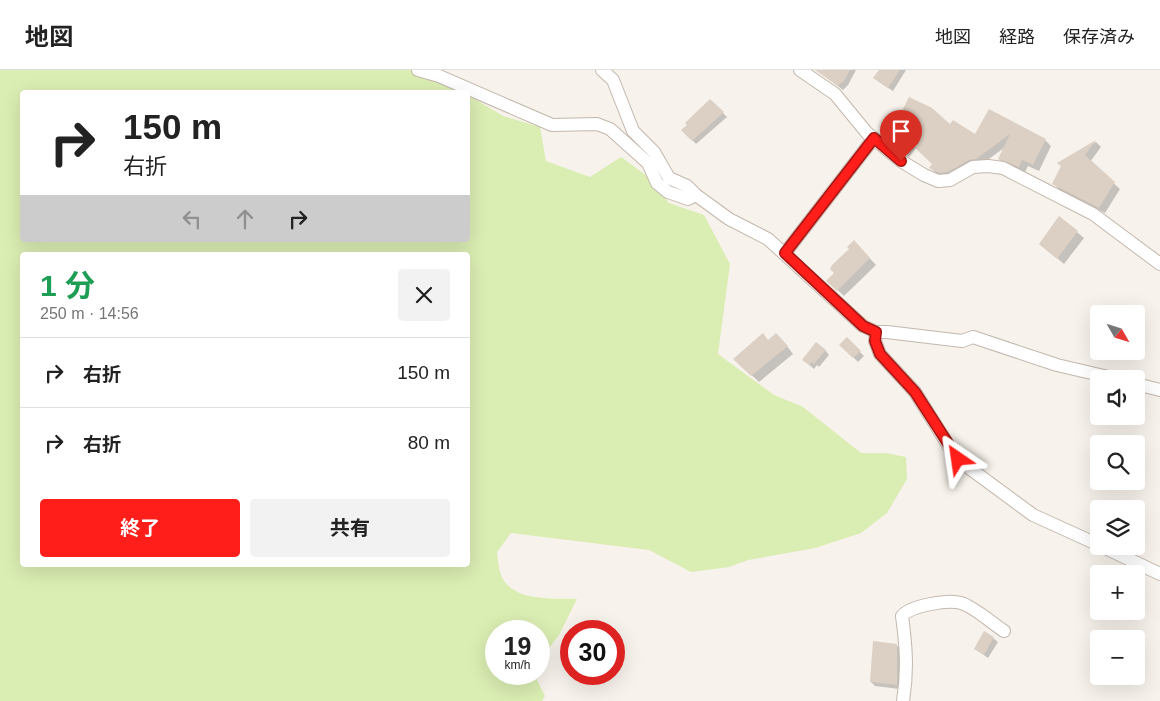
<!DOCTYPE html>
<html lang="ja">
<meta charset="utf-8">
<style>
:root{--surface:#fff;--page:#f2f2f2;--text:#222;--muted:#767676;--line:#e0e0e0;--accent:#ff1e1a}
body{margin:0;font-family:Helvetica,"Noto Sans JP",sans-serif;background:var(--page);color:var(--text);height:100vh;display:flex;flex-direction:column;font-size:19px;white-space:nowrap}
*{box-sizing:border-box;margin:0}
p{font-size:16px;color:var(--muted)}
.icon{flex:none;width:28px;height:28px;fill:none;stroke:currentColor;stroke-width:2;stroke-linecap:round;stroke-linejoin:round}
.map{position:relative;flex:1;overflow:hidden}
.panel{position:absolute;left:20px;top:182px;width:450px;height:315px;display:flex;flex-direction:column;background:var(--surface);border-radius:5px;box-shadow:0 5px 20px #0002}
.panel>*{flex:none}
.hud{position:absolute;left:20px;top:20px;width:450px;height:152px;border-radius:5px;box-shadow:0 5px 20px #0002;background:#fff;color:var(--text);overflow:hidden}
.needle{width:32px;rotate:129deg}
.fabs{position:absolute;left:1090px;top:235px;display:grid;gap:10px}
.fabs a{display:grid;place-items:center;width:55px;height:55px;border-radius:5px;background:var(--surface);box-shadow:0 5px 20px #0002;font-size:25px}
.speed{position:absolute;left:485px;top:550px;display:flex;gap:10px;font-size:25px;font-weight:700;text-align:center}
.speed>*{display:grid;place-content:center;width:65px;height:65px;border-radius:50%;background:var(--surface);box-shadow:0 5px 20px #0002;line-height:1}
.speed small{font-size:12px;font-weight:400}
.speed .limit{border:8px solid #d22;background:#fff;color:#111}
.pin{position:absolute;display:grid;place-items:center;width:42px;height:42px;color:#fff;margin:-51px -21px;border-radius:50% 50% 50% 0;rotate:-45deg;box-shadow:0 0 5px #0007}
.pin .icon{rotate:45deg}
.me{position:absolute;width:55px;margin:-28px;rotate:328deg;stroke-linejoin:round;filter:drop-shadow(0 0 4px #0008)}
.turn{display:flex;align-items:center;gap:18px;height:105px;padding:0 20px;font-size:22px}
.turn .icon{width:65px;height:65px;stroke-width:2.5}
.turn b{display:block;font-size:35px;line-height:42px}
.lanes{display:flex;align-items:center;height:48px;padding:0 20px;background:#0003;justify-content:center;gap:25px;direction:ltr}
.lanes .off{opacity:.35}
.round{display:grid;place-items:center;flex:none;width:52px;height:52px;border-radius:5px;background:var(--page)}
.summary{display:flex;align-items:center;justify-content:space-between;height:85px;padding:0 20px}
h1{font-size:30px;font-weight:700;line-height:38px;color:#1e9e55}
.action{display:flex;gap:10px;margin-top:auto;padding:10px 20px}
.action a{flex:1;height:58px;border-radius:5px;background:var(--accent);color:#fff;font-size:20px;font-weight:700;line-height:58px;text-align:center}
.action a+a{background:var(--page);color:var(--text)}
ul{padding:0;list-style:none}
li{display:flex;align-items:center;gap:15px;height:70px;padding:0 20px;border-top:1px solid var(--line)}
li div{flex:1}
li b{display:block;font-size:19px}
li em{font-style:normal}
header{display:flex;align-items:center;gap:30px;box-sizing:border-box;height:70px;padding:0 25px;background:var(--surface);border-bottom:1px solid var(--line)}
header strong{font-size:24px}
nav{display:flex;gap:28px;margin-inline-start:auto;font-size:18px}
.map>svg:first-child{display:block}
</style>
<header>
<strong>地図</strong>
<nav><a>地図</a><a>経路</a><a>保存済み</a></nav>
</header>
<div class="map">
<svg width="1160" height="631" viewBox="0 0 1160 631">
<rect width="100%" height="100%" fill="#f7f2eb"/>
<path fill="#daedb2" fill-rule="evenodd" d="M0 0H424L463 22H22V170H468V25L503 46 540 57 546 91 590 107 621 87 651 109 669 133 704 145 730 194 718 284 774 325 803 337 861 383H886L906 387 907 409 887 443 861 463 815 478 748 490 729 497 691 502 649 480 511 463 497 482C498 489 498 496 500 502 509 533 553 528 577 529L559 565 539 591V561H496V604H534L545 626 542 631H0ZM22 185H468V495H22Z"/>
<g fill="#0003">
<polygon points="817,0 856,0 848,15 843,20"/>
<polygon points="879,0 906,0 893,21 879,12"/>
<polygon points="710,30 727,47 696,74 683,60"/>
<polygon points="989,41 1045,70 1051,76 1039,101 1028,96 1025,102 1005,95 999,89 1004,78 982,94 946,108 937,104 931,98 933,94 916,78 909,87 892,72 898,53 950,56 976,66"/>
<polygon points="1096,72 1101,77 1090,92 1120,119 1105,143 1060,120 1054,114 1063,96 1059,93"/>
<polygon points="1060,148 1084,168 1064,194 1040,174"/>
<polygon points="860,178 876,195 844,226 828,211"/>
<polygon points="847,269 864,286 858,292 841,275"/>
<polygon points="769,271 783,271 793,284 759,312 735,289"/>
<polygon points="825,280 829,285 819,297 817,295 814,299 808,294"/>
<polygon points="993,568 998,572 988,588 975,579"/>
<polygon points="896,575 901,579 900,619 875,616 871,612"/>
</g>
<g fill="#dccfc3">
<polygon points="815,0 850,0 844,11 838,16"/>
<polygon points="879,0 900,0 888,18 873,8"/>
<polygon points="909,27 932,38 950,54 953,50 975,64 989,39 1046,69 1033,95 1022,90 1019,97 998,89 1010,64 976,89 969,90 948,102 939,103 929,98 932,94 910,73 902,82 884,66 892,48 897,51"/>
<polygon points="710,29 724,42 692,71 681,60 687,55 685,53"/>
<polygon points="1096,70 1085,85 1115,112 1099,138 1052,114 1061,96 1057,93"/>
<polygon points="1059,146 1078,161 1057,189 1039,174"/>
<polygon points="854,170 870,188 837,221 826,211 834,203 830,199 832,195 849,179 847,177"/>
<polygon points="763,263 768,270 776,263 788,276 751,306 733,289"/>
<polygon points="847,267 861,281 853,288 839,275"/>
<polygon points="816,272 826,280 814,294 812,292 809,295 802,290"/>
<polygon points="984,561 994,567 984,585 974,579"/>
<polygon points="873,571 897,574 897,615 870,612"/>
</g>
<g fill="none" stroke-linecap="round" stroke-linejoin="round">
<g stroke="#c3b8ad" stroke-width="14">
<g id="street">
<polyline points="418,0 439,6 552,55 597,54 610,59 648,93 657,113 668,122 688,129 696,125"/>
<polyline points="602,0 613,10 633,61 654,82 669,108 687,116 696,125 729,149 768,169 863,256 876,262 875,271 880,284 915,322 957,389 1033,445 1099,475"/>
<polyline points="800,0 835,24 867,63 901,91 924,105 938,111 950,110 973,97 988,96 1003,98 1093,144 1160,194"/>
<polyline points="785,183 874,68"/>
<polyline points="876,262 887,262 962,271 973,267 1057,295 1117,309"/>
<polyline points="1136,314 1160,320"/>
<polyline points="1101,476 1160,504"/>
<path d="M903 631C908 601 906 575 902 546 910 536 948 529 961 533 973 536 993 554 1004 561"/>
</g>
</g>
<use href="#street" stroke="#fff" stroke-width="12"/>
</g>
<g fill="none" stroke-linecap="round" stroke-linejoin="round">
<g stroke="#a61411" stroke-width="12">
<polyline id="route" points="901,91 874,68 785,183 863,256 876,262 875,271 880,284 915,322 958,389"/>
</g>
<use href="#route" stroke="#ff1e1a" stroke-width="9"/>
</g>
</svg>
<div class="fabs">
<a><svg class="needle" viewBox="-14 -14 28 28"><path d="M0-13l5 13h-10z" fill="#e53935"/><path d="M0 13l5-13h-10z" fill="#767676"/></svg></a>
<a><svg class="icon" aria-label="sound" viewBox="0 0 24 24"><path d="M4 9h4l5-4v14l-5-4H4zM17 9q2 3 0 6"/></svg></a>
<a><svg class="icon" aria-label="search" viewBox="0 0 24 24"><circle cx="10" cy="10" r="6"/><path d="M15 15l6 6"/></svg></a>
<a><svg class="icon" aria-label="layers" viewBox="0 0 24 24"><path d="M12 4l9 5-9 5-9-5zM3 14l9 5 9-5"/></svg></a>
<a>+</a>
<a>−</a>
</div>
<div class="speed"><div>19<small>km/h</small></div><div class="limit">30</div></div>
<div class="pin" style="left:901px;top:91px;background:#d93025"><svg class="icon" aria-label="arrive" viewBox="0 0 24 24"><path d="M6 21V4h12l-3 4 3 4H6"/></svg></div>
<svg class="me" style="left:958px;top:389px" viewBox="-20 -20 40 40"><path d="M0-17L14 15 0 8-14 15z" fill="#ff1e1a" stroke="#fff" stroke-width="4"/></svg>
<div class="hud">
<div class="turn"><svg class="icon" aria-label="right" viewBox="0 0 24 24"><path d="M7 20v-9h11M14 6l5 5-5 5"/></svg><div><b>150 m</b>右折</div></div>
<div class="lanes"><svg class="icon off" aria-label="left" viewBox="0 0 24 24"><path d="M17 20v-9H6M10 6l-5 5 5 5"/></svg><svg class="icon off" aria-label="ahead" viewBox="0 0 24 24"><path d="M12 20V5M6 11l6-6 6 6"/></svg><svg class="icon" aria-label="right" viewBox="0 0 24 24"><path d="M7 20v-9h11M14 6l5 5-5 5"/></svg></div>
</div>
<section class="panel">
<div class="summary"><div><h1>1 分</h1><p>250 m · 14:56</p></div><a class="round"><svg class="icon" aria-label="close" viewBox="0 0 24 24"><path d="M6 6l12 12M18 6L6 18"/></svg></a></div>
<ul>
<li><svg class="icon" aria-label="right" viewBox="0 0 24 24"><path d="M7 20v-9h11M14 6l5 5-5 5"/></svg><div><b>右折</b></div><em>150 m</em></li>
<li><svg class="icon" aria-label="right" viewBox="0 0 24 24"><path d="M7 20v-9h11M14 6l5 5-5 5"/></svg><div><b>右折</b></div><em>80 m</em></li>
</ul>
<div class="action"><a>終了</a><a>共有</a></div>
</section>
</div>
